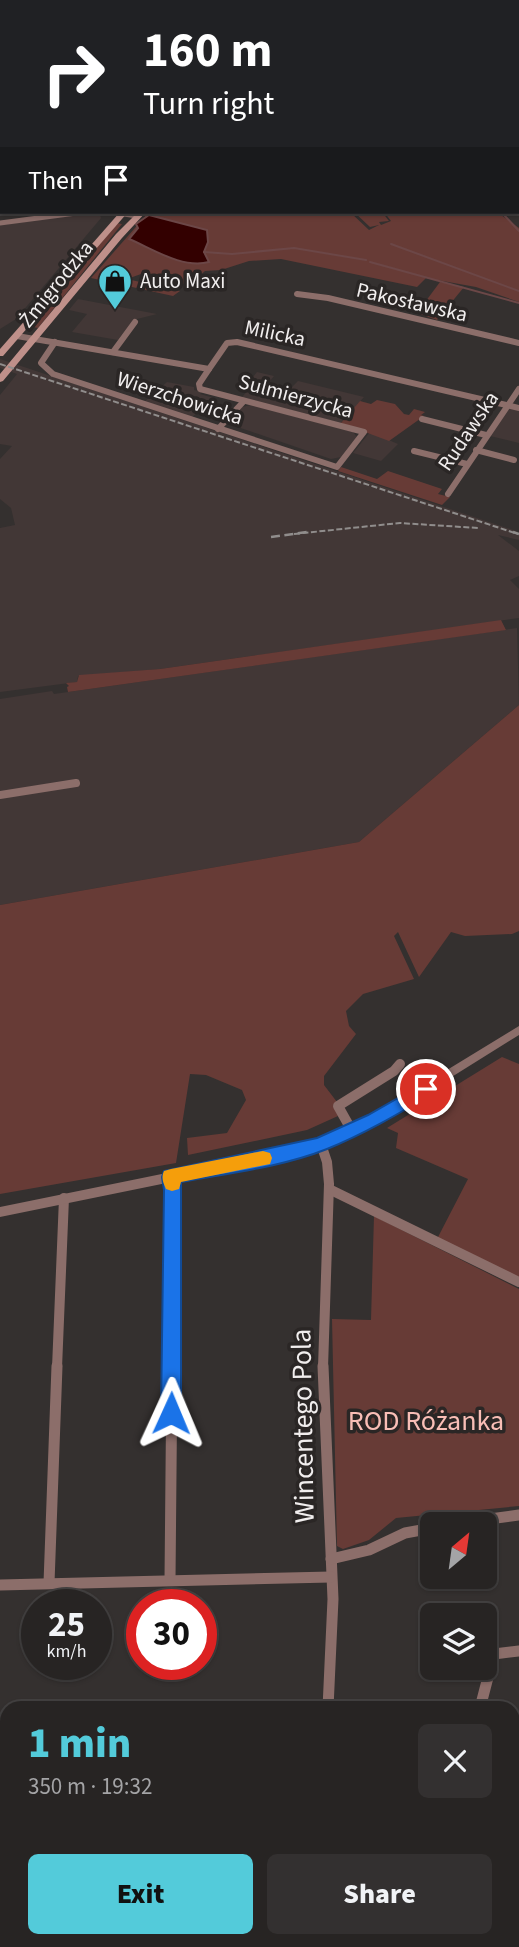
<!DOCTYPE html>
<meta charset="utf-8">
<style>
:root{--surface:#272423;--page:#333030;--text:#f1f3f6;--muted:#a4a4a6;--line:#434141;--accent:#53cbda}
body{margin:0;font-family:"Source Sans 3",sans-serif;background:var(--page);color:var(--text);height:100vh;display:flex;flex-direction:column;font-size:26px;white-space:nowrap}
*{box-sizing:border-box;margin:0}
p{font-size:23px;color:var(--muted)}
.icon{flex:none;width:38px;height:38px;fill:none;stroke:currentColor;stroke-width:2;stroke-linecap:round;stroke-linejoin:round}
.map{position:relative;flex:1;overflow:hidden}
.sheet{position:absolute;left:0px;top:1701px;width:520px;height:247px;display:flex;flex-direction:column;background:var(--surface);border-radius:21px 21px 0 0;box-shadow:0 2px 5px #0004,0 0 0 2px var(--line)}
.sheet>*{flex:none}
.guide{position:absolute;left:0px;top:0px;width:520px;height:214px;box-shadow:0 2px 5px #0004,0 0 0 2px var(--line);background:#202124;color:#fff;overflow:hidden}
.needle{width:46px;rotate:29deg}
.fabs{position:absolute;left:420px;top:1512px;display:grid;gap:14px}
.fabs a{display:grid;place-items:center;width:77px;height:77px;border-radius:10px;background:var(--surface);box-shadow:0 2px 5px #0004,0 0 0 2px var(--line);font-size:35px}
.speed{position:absolute;left:21px;top:1589px;display:flex;gap:14px;font-size:35px;font-weight:700;text-align:center}
.speed>*{display:grid;place-content:center;width:91px;height:91px;border-radius:50%;background:var(--surface);box-shadow:0 2px 5px #0004,0 0 0 2px var(--line);line-height:1}
.speed small{font-size:18px;font-weight:400}
.speed .limit{border:10px solid #d22;background:#fff;color:#111}
.pin{position:absolute;display:grid;place-items:center;width:60px;height:60px;color:#fff;margin:-30px;border:4px solid #fff;border-radius:50%;box-shadow:0 2px 7px #0007}
.me{position:absolute;width:77px;margin:-38px;rotate:1deg;stroke-linejoin:round;filter:drop-shadow(0 0 5px #0008)}
.turn{display:flex;align-items:center;gap:24px;height:147px;padding:0 28px;font-size:32px}
.turn .icon{width:91px;height:91px;stroke-width:2.5}
.turn b{display:block;font-size:49px;line-height:60px}
.then{display:flex;align-items:center;height:66px;padding:0 28px;background:#0003;gap:14px;font-size:26px}
.round{display:grid;place-items:center;flex:none;width:74px;height:74px;border-radius:10px;background:var(--page)}
.overview{display:flex;align-items:center;justify-content:space-between;height:119px;padding:0 28px}
h1{font-size:42px;font-weight:800;line-height:52px;color:var(--accent)}
.primary-button{display:flex;gap:14px;margin-top:auto;padding:14px 28px}
.primary-button a{flex:1;height:80px;border-radius:10px;background:var(--accent);color:#111;font-size:28px;font-weight:800;line-height:80px;text-align:center}
.primary-button a+a{background:var(--page);color:var(--text)}
.map>svg:first-child{display:block}
</style>
<div class="map">
<svg width="519" height="1947" viewBox="0 0 519 1947">
<rect width="100%" height="100%" fill="#34302f"/>
<g fill="#423736">
<polygon points="78,215 100,215 101,218 16,319 0,329 0,225"/>
<polygon points="78,299 157,314 133,320 118,340 72,332 87,314 69,310"/>
<polygon points="0,359 519,532 519,540 498,535 519,551 519,576 510,580 519,589 519,618 160,669 78,676 77,682 0,692 0,528 15,525 11,508 0,499 0,459 12,446 0,444 0,395 17,374 0,368"/>
<polygon points="257,372 274,376 269,382 291,388 298,381 364,397 341,423 242,397 255,383 250,381"/>
<polygon points="167,382 194,387 194,390 202,392 200,394 214,398 191,418 143,403"/>
<polygon points="251,405 353,432 357,437 341,457 331,459 229,424 242,407"/>
<polygon points="508,408 519,411 519,443 490,436"/>
<polygon points="370,432 398,444 381,461 353,453"/>
<polygon points="517,628 519,705 359,842 0,905 0,699 52,691 54,694"/>
</g>
<g fill="#673b36">
<polygon points="149,212 350,212 369,230 379,225 370,227 354,212 382,212 389,221 379,222 381,225 391,221 384,212 497,212 519,228 519,302 476,287 426,278 417,287 281,259 249,261 221,270 205,271 189,285 141,274 127,279 180,291 173,296 91,278"/>
<polygon points="116,223 122,224 38,328 33,327"/>
<polygon points="440,282 464,287 437,320 417,313"/>
<polygon points="377,400 395,404 404,414 409,415 414,409 425,412 421,415 424,416 389,441 341,423 360,401 371,404"/>
<polygon points="341,467 377,479 388,471 442,489 438,494 450,497 442,505 338,471"/>
<polygon points="501,620 506,630 68,692 67,687 69,686 66,683 77,682 79,675 160,669"/>
<polygon points="519,705 519,931 512,934 465,936 451,932 419,977 398,932 394,936 414,979 363,994 346,1011 349,1026 356,1034 324,1076 324,1085 337,1102 333,1105 338,1116 307,1130 188,1155 187,1138 227,1133 246,1100 242,1090 206,1075 190,1074 176,1163 0,1194 0,905 359,842"/>
<polygon points="502,1057 519,1064 519,1277 437,1239 468,1179 396,1148 398,1133 387,1128"/>
<polygon points="374,1216 519,1289 519,1506 396,1518 369,1540 343,1549 337,1546 332,1319 371,1320"/>
</g>
<path fill="#300" stroke="#6c4747" stroke-width="2" d="M149 215 207 230 208 242 204 252 209 262C182 269 153 249 129 239L138 228 136 224Z"/>
<g fill="none" stroke-linecap="round" stroke-linejoin="round">
<g stroke="#6c4747" stroke-width="2">
<polyline points="504,215 519,231"/>
<polyline points="391,244 519,291"/>
<polyline points="204,252 232,254 294,248 366,260"/>
<polyline points="370,262 519,303"/>
</g>
<g stroke="#8c6e6a" stroke-width="5">
<polyline points="191,0 198,2"/>
<polyline points="2,2 4,0"/>
<polyline points="346,2 348,0"/>
<polyline points="386,2 388,0"/>
<polyline points="111,212 137,216"/>
<polyline points="0,223 84,212"/>
</g>
<g stroke="#8c6e6a" stroke-width="6">
<polyline points="297,294 328,298 519,343"/>
<polyline points="17,336 209,369 227,343 237,342 519,408"/>
<polyline points="55,342 41,363 53,374 337,467 364,432 200,389 199,384 209,369"/>
<polyline points="113,352 135,322"/>
<polyline points="422,419 486,435"/>
<polyline points="218,429 244,401"/>
<polyline points="476,450 514,460"/>
<polyline points="414,451 467,464"/>
<polyline points="448,494 519,389"/>
</g>
<polyline stroke="#8c6e6a" stroke-width="8" points="0,795 76,783"/>
<g stroke="#8c6e6a" stroke-width="10">
<polyline points="352,1131 338,1106 394,1071 400,1064"/>
<polyline points="321,1144 327,1162 329,1184 323,1368"/>
<polyline points="171,1176 172,1368"/>
<polyline points="329,1189 519,1282"/>
<polyline points="57,1368 64,1198"/>
</g>
<g stroke="#8c6e6a" stroke-width="11">
<polyline points="323,1366 333,1599 328,1708"/>
<polyline points="452,1524 519,1515"/>
<polyline points="331,1559 369,1550 405,1533 432,1528"/>
<polyline points="170,1580 172,1366"/>
<polyline points="49,1583 57,1366"/>
<polyline points="0,1585 331,1577"/>
<polyline points="480,1708 494,1654 519,1651"/>
<polyline points="0,1861 7,1865"/>
<polyline points="0,1885 7,1868"/>
<polyline points="513,1921 519,1924"/>
<polyline points="276,1947 278,1941"/>
</g>
<g fill="#8c6e6a" fill-rule="evenodd">
<rect x="518" y="198" width="1" height="4"/>
<rect x="518" y="206" width="1" height="4"/>
<polygon points="519,1026 519,1035 378,1123 325,1147 275,1161 0,1217 0,1207 275,1151 319,1140 370,1117"/>
</g>
<g fill="#bf908a" fill-rule="evenodd">
<polygon points="120,212 128,212 3,356 0,356 0,349"/>
<polygon points="138,212 146,212 122,238 3,381 0,382 0,374 116,234"/>
</g>
<g fill="#e7aaa2" fill-rule="evenodd">
<polygon points="375,0 374,2 367,2 368,0"/>
<rect x="0" y="27" width="2" height="5"/>
</g>
<g stroke="#908d8c" stroke-width="2" stroke-dasharray="6 2.5" stroke-linecap="butt">
<polyline points="0,364 518,534"/>
<polyline points="294,534 400,523 478,528"/>
</g>
<g stroke="#908d8c" stroke-width="2.5" stroke-dasharray="9 4.5" stroke-linecap="butt">
<polyline points="513,532 519,534"/>
<polyline points="271,537 307,532"/>
</g>
</g>
<path fill="#1a73e8" stroke="#114b97" stroke-width="2" d="M426 1082 432 1084 434 1089 432 1094C398 1114 364 1134 327 1149 282 1167 229 1173 181 1182V1413L178 1419 171 1422 164 1419 161 1413 164 1190 162 1177 164 1171 317 1138 368 1115Z"/>
<path fill="#f59e0b" d="M263 1151 270 1153 272 1158 270 1164 181 1182 179 1189 172 1191 166 1189C163 1182 161 1178 164 1171L171 1169Z"/>
<defs>
<g id="shop-pin" transform="scale(1.75)"><path d="M0 17L-7.5 6A9.5 9.5 0 1 1 7.5 6Z" fill="#53cbda" stroke="#2a2625"/><path d="M-5-2.5h2.3a2.7 3.5 0 0 1 5.4 0H5L5.5 6h-11ZM-1.5-2.5h3a1.5 2.3 0 0 0-3 0Z" fill="#111"/></g>
</defs>
<g fill-rule="evenodd">
<use href="#shop-pin" x="115" y="281"/>
</g>
<g text-anchor="middle" dominant-baseline="central" stroke-width="7" stroke-linejoin="round" paint-order="stroke">
<g font-size="21" fill="#f1eeee" stroke="#2a2625" text-anchor="start">
<text x="140" y="281">Auto Maxi</text>
</g>
<g font-size="21" fill="#f1eeee" stroke="#2a2625">
<text transform="translate(56 284) rotate(-51)">Żmigrodzka</text>
<text transform="translate(412 302) rotate(13)">Pakosławska</text>
<text transform="translate(275 333) rotate(12)">Milicka</text>
<text transform="translate(296 396) rotate(15)">Sulmierzycka</text>
<text transform="translate(180 398) rotate(18)">Wierzchowicka</text>
<text transform="translate(468 431) rotate(-56)">Rudawska</text>
</g>
<g font-size="28" fill="#f9beb6" stroke="#2a2625">
<text x="426" y="1421">ROD Różanka</text>
</g>
<g font-size="28" fill="#f1eeee" stroke="#2a2625">
<text transform="translate(303 1426) rotate(-91)">Wincentego Pola</text>
</g>
</g>
</svg>
<div class="fabs">
<a><svg class="needle" viewBox="-14 -14 28 28"><path d="M0-13l5 13h-10z" fill="#e53935"/><path d="M0 13l5-13h-10z" fill="#a4a4a6"/></svg></a>
<a><svg class="icon" aria-label="layers" viewBox="0 0 24 24"><path d="M12 4l9 5-9 5-9-5zM3 14l9 5 9-5"/></svg></a>
</div>
<div class="speed"><div>25<small>km/h</small></div><div class="limit">30</div></div>
<div class="pin" style="left:426px;top:1089px;background:#d93025"><svg class="icon" aria-label="arrive" viewBox="0 0 24 24"><path d="M6 21V4h12l-3 4 3 4H6"/></svg></div>
<svg class="me" style="left:171px;top:1413px" viewBox="-20 -20 40 40"><path d="M0-17L14 15 0 8-14 15z" fill="#1a73e8" stroke="#fff" stroke-width="4"/></svg>
<div class="guide">
<div class="turn"><svg class="icon" aria-label="right" viewBox="0 0 24 24"><path d="M7 20v-9h11M14 6l5 5-5 5"/></svg><div><b>160 m</b>Turn right</div></div>
<div class="then">Then<svg class="icon" aria-label="arrive" viewBox="0 0 24 24"><path d="M6 21V4h12l-3 4 3 4H6"/></svg></div>
</div>
<section class="sheet">
<div class="overview"><div><h1>1 min</h1><p>350 m · 19:32</p></div><a class="round"><svg class="icon" aria-label="close" viewBox="0 0 24 24"><path d="M6 6l12 12M18 6L6 18"/></svg></a></div>
<div class="primary-button"><a>Exit</a><a>Share</a></div>
</section>
</div>
